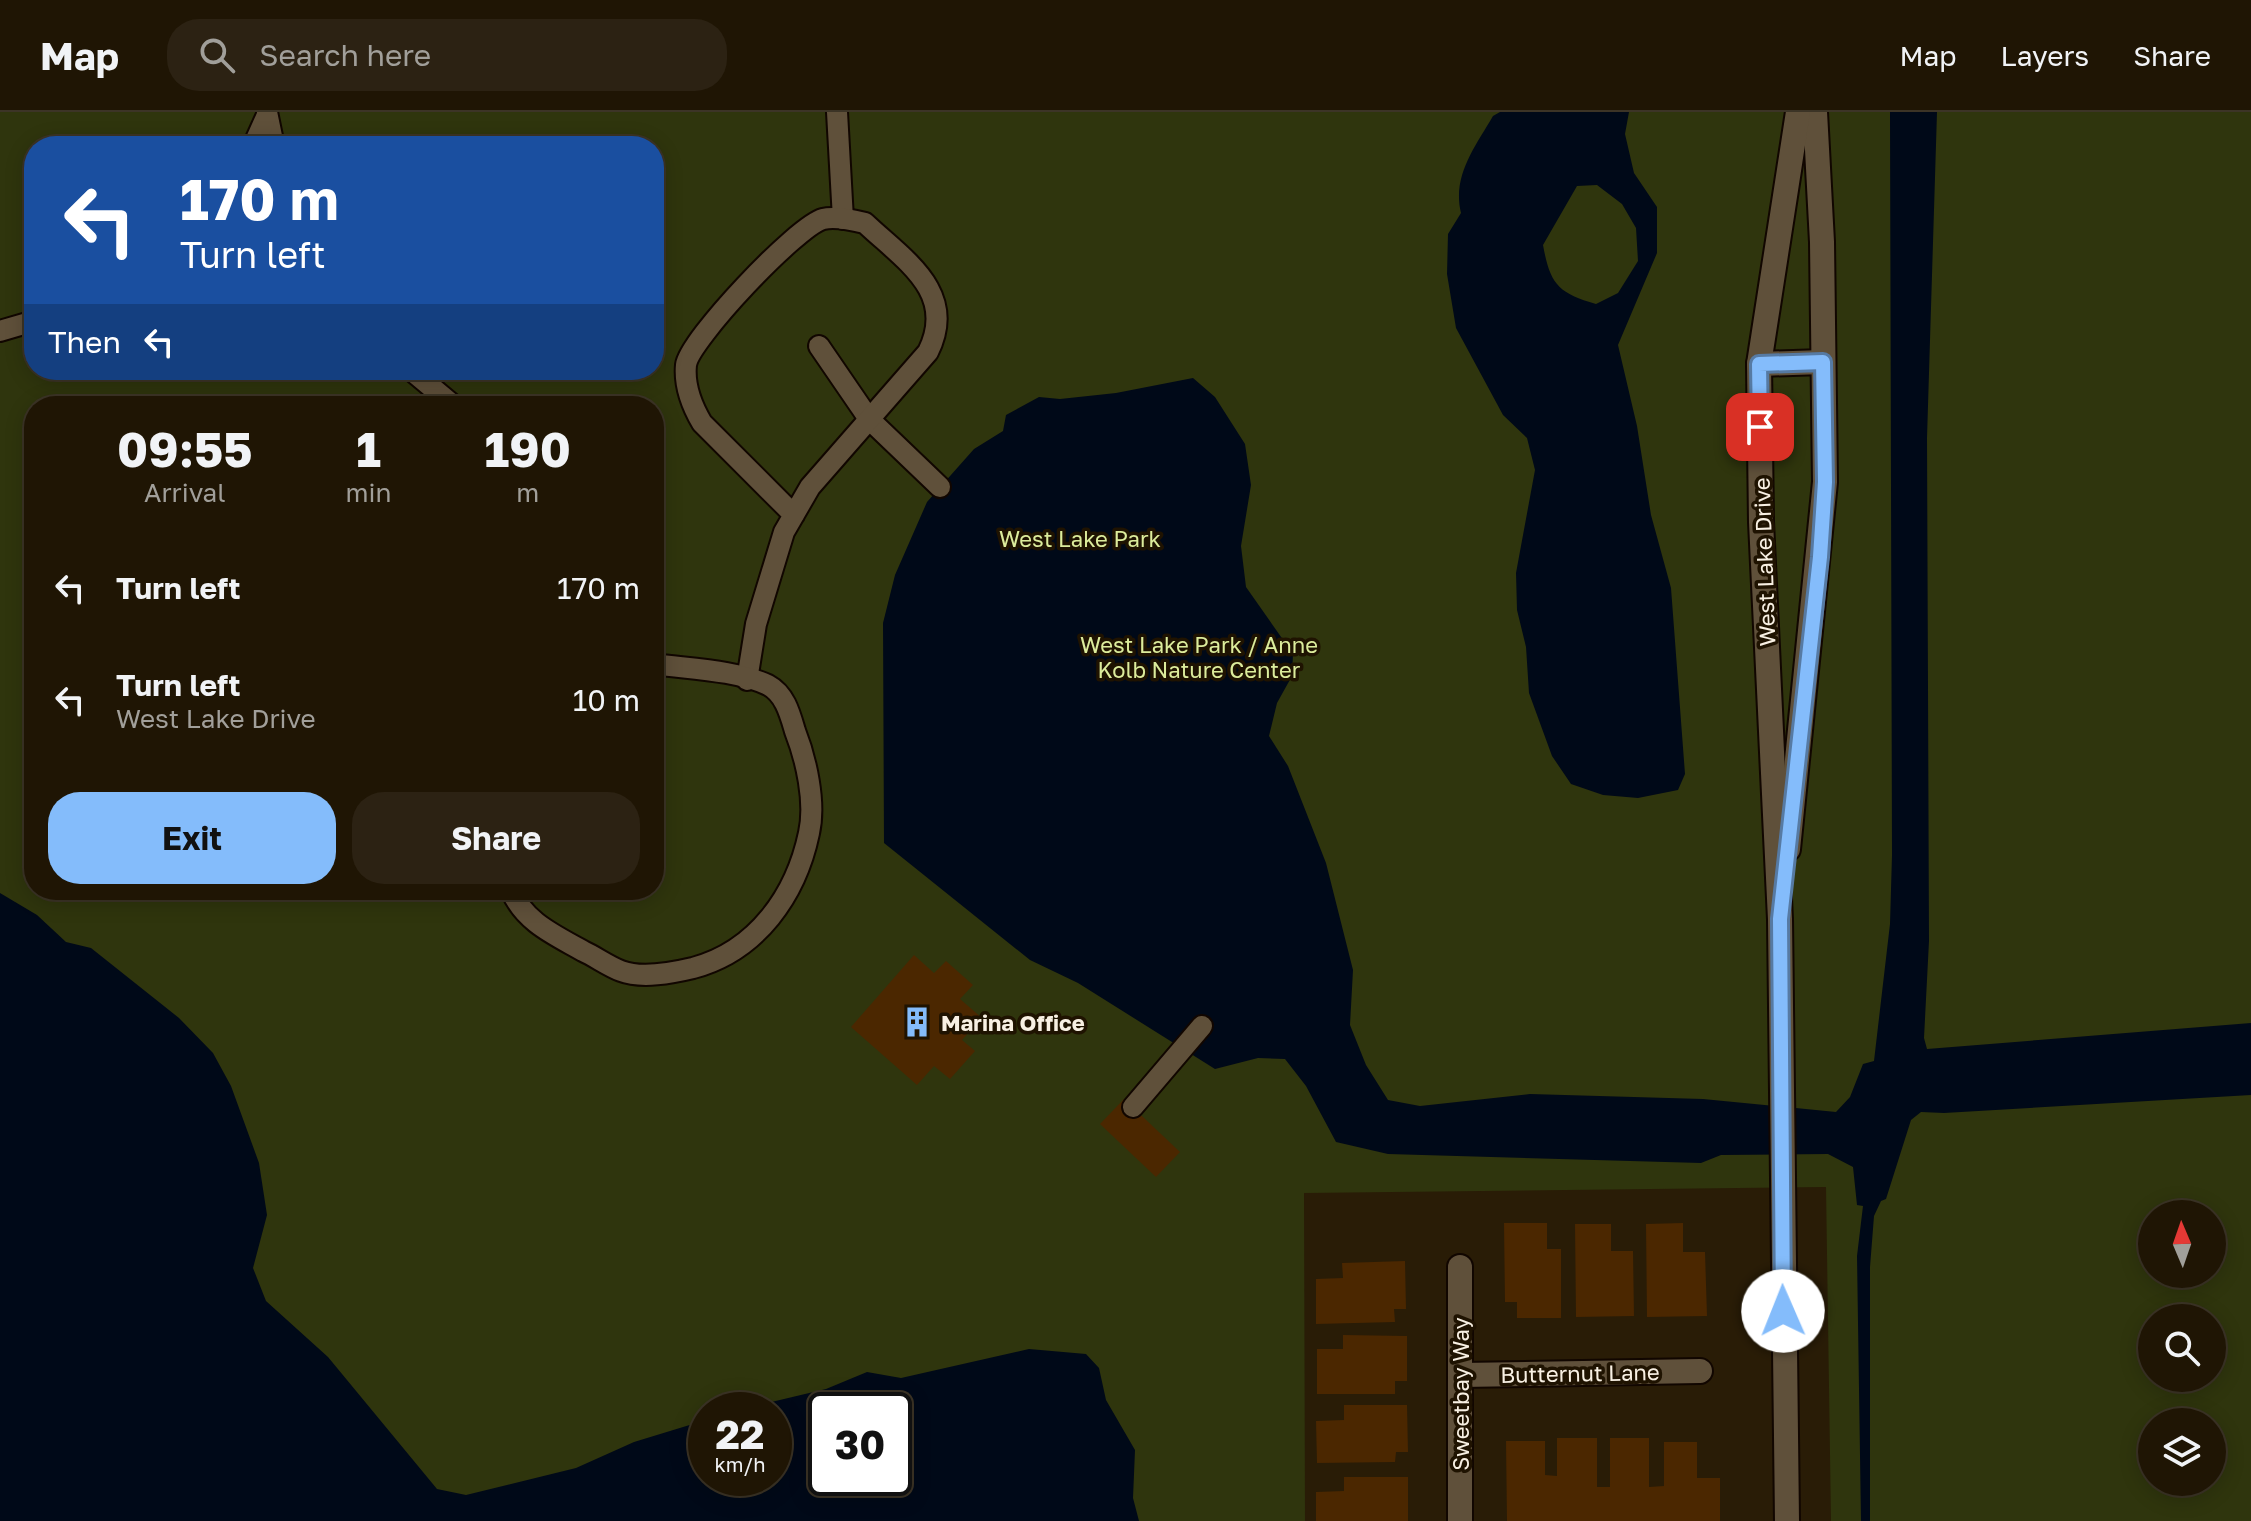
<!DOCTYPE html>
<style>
:root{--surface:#1f1504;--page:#2c2213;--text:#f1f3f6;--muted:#a19f9a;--line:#3c3426;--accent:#84bcfb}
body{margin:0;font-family:"Golos Text",sans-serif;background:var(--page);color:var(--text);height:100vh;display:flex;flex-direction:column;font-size:30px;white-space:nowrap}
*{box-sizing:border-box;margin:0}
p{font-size:26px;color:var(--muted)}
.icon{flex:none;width:44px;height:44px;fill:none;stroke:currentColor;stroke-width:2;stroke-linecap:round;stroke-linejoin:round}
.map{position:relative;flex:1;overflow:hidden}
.details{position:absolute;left:24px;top:284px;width:640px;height:504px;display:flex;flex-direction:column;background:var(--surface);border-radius:32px;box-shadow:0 4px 20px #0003,0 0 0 2px var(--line)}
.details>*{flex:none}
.banner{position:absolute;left:24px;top:24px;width:640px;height:244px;border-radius:32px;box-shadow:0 4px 20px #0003,0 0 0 2px var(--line);background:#1a4fa0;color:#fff;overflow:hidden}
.needle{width:52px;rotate:358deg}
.tools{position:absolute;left:2138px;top:1088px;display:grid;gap:16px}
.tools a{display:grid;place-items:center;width:88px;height:88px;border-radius:50%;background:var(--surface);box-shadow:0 4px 20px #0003,0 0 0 2px var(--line);font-size:40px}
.speed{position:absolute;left:688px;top:1280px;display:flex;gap:16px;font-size:40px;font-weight:700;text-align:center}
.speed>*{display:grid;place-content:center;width:104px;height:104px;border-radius:50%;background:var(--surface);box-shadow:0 4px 20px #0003,0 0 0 2px var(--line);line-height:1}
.speed small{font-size:20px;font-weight:400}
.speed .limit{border:4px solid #111;border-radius:12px;background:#fff;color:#111}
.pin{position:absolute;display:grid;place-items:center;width:68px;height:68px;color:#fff;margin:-34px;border-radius:16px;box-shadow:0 4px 12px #0006}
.me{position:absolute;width:88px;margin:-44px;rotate:359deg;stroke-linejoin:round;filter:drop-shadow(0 0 6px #0008)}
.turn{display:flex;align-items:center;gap:28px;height:168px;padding:0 24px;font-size:36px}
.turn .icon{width:104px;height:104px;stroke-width:2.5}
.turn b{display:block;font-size:56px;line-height:68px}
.then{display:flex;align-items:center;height:76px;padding:0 24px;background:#0003;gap:16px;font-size:30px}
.eta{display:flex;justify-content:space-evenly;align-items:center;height:136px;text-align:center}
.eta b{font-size:48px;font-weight:700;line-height:56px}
.cta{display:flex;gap:16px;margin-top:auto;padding:16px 24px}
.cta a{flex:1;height:92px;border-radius:32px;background:var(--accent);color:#111;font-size:32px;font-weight:700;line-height:92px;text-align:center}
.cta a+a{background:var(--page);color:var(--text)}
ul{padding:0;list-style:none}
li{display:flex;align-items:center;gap:24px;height:112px;padding:0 24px}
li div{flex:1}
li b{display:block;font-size:30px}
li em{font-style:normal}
header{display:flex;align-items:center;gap:48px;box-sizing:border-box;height:112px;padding:0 40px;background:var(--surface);border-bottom:2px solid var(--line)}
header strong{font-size:38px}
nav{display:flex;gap:44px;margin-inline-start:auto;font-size:28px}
.search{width:560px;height:72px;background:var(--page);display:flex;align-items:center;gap:20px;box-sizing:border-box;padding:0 28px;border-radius:32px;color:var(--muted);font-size:30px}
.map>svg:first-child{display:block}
</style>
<header>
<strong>Map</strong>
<div class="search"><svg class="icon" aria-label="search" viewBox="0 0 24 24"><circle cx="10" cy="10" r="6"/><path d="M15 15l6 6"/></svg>Search here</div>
<nav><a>Map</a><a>Layers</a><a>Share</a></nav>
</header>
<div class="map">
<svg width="2251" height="1409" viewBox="0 0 2251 1409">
<rect width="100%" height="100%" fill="#291c06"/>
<path fill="#2f350d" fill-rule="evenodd" d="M0 0H2251V1409H1831L1826 1075 1304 1081 1305 1409H0ZM34 34H654V258H34ZM34 294H654V778H34ZM2152 1102H2212V1162H2152ZM2152 1206H2212V1266H2152ZM706 1298H774V1366H706ZM826 1298H894V1366H826ZM2152 1310H2212V1370H2152Z"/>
<g fill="#000918" fill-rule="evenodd">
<path d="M1500 0H1629L1625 22 1634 61 1657 95V141L1618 233 1637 314 1651 403 1671 476 1685 662 1678 678 1638 686 1603 683 1571 672 1552 644 1529 581 1526 535 1517 498 1516 461 1535 358 1527 326 1503 303 1456 216 1447 162 1448 122 1461 101C1452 64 1475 35 1493 4ZM1597 73 1622 92 1636 116 1638 149 1618 181 1596 192C1557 181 1550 171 1543 133L1577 74Z"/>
<polygon points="1890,0 1937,0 1927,326 1929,829 1924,926 1927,937 2251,911 2251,983 1944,1001 1921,1000 1911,1008 1886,1087 1881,1089 1874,1104 1870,1155 1870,1409 1861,1409 1857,1144 1863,1094 1857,1093 1853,1055 1828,1042 1721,1043 1701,1051 1388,1042 1336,1030 1306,974 1285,947 1258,946 1215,957 1078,871 1030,848 884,731 883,511 895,463 927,390 974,337 1003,319 1006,303 1039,285 1060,287 1116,281 1193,266 1215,285 1245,332 1251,373 1241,434 1246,475 1293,542 1292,564 1277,591 1269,624 1288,654 1326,751 1353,858 1350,913 1366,953 1388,988 1420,994 1530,982 1703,987 1836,1000 1850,985 1863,952 1874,949 1890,812 1892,743"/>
<path d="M0 781 37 803 66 830 91 836 179 906 213 941 231 974 259 1051 267 1103 253 1156 266 1189 328 1245 437 1377 466 1383 576 1356 634 1330 706 1308V1366H774V1298H738L826 1277 867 1260 901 1266 1029 1237 1086 1242 1099 1256 1106 1288 1135 1338 1133 1386 1139 1409H0ZM894 1298V1366H826V1298Z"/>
</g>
<g fill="#4b2700">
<polygon points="914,843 934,861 946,849 973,873 960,887 982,906 962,928 975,939 950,967 934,954 917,973 851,915"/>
<polygon points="1124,987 1180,1040 1156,1065 1100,1012"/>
<polygon points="1504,1111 1547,1111 1547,1137 1561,1137 1561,1206 1517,1206 1517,1190 1505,1190"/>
<polygon points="1683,1111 1683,1140 1705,1140 1707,1204 1647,1205 1646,1112"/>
<polygon points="1575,1112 1611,1112 1611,1139 1633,1139 1634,1204 1576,1205"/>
<polygon points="1405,1149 1406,1197 1394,1197 1395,1210 1316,1212 1316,1167 1343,1166 1342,1151"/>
<polygon points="1343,1223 1407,1224 1407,1269 1395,1269 1395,1282 1317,1282 1317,1237 1343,1237"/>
<polygon points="1344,1293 1407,1293 1408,1340 1396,1340 1395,1350 1317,1351 1316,1309 1344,1308"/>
<polygon points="1557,1326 1597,1326 1597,1375 1610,1375 1610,1326 1649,1326 1649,1375 1664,1374 1664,1330 1697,1330 1697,1366 1720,1366 1720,1409 1507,1409 1506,1329 1545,1329 1545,1363 1557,1364"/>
<polygon points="1344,1365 1408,1365 1408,1409 1316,1409 1316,1380 1344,1379"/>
</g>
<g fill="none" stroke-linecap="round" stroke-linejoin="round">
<g stroke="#110600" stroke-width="24">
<g id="lane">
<polyline points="267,0 274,34"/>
<polyline points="837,0 843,107"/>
<polyline points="253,34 267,3"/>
<polyline points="0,219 34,209"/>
<polyline points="819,234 869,307 940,375"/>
<polyline points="411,258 454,294"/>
<path d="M747 568 756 512 784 420 810 375 928 240C958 180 904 148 865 111 853 108 835 104 823 107 797 114 689 228 686 253 684 273 692 294 702 311L794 403"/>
<path d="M511 778C524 810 555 823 583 839 596 845 608 854 621 859 642 867 672 861 693 856 757 839 796 783 809 721 816 690 806 647 795 619 790 602 785 582 768 573 735 558 690 557 654 552"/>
<polyline points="1133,995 1202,914"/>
</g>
</g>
<g stroke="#110600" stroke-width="28">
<g id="street">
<polyline points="1759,252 1823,250"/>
<polyline points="1788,737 1825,370 1822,130 1815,0"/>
<polyline points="1460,1155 1460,1409"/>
<polyline points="1461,1263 1700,1259"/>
<polyline points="1787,1409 1780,807 1761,410 1759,252 1798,0"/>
</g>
</g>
<use href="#lane" stroke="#5f503a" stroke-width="20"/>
<use href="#street" stroke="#5f503a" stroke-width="24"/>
</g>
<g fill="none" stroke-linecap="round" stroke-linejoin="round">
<g stroke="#567aa3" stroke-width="20">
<polyline id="route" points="1760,315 1759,252 1823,250 1825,370 1820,445 1780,807 1783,1199"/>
</g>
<use href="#route" stroke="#84bcfb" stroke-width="14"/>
</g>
<defs>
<g id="building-bare" transform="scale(2.4)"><path d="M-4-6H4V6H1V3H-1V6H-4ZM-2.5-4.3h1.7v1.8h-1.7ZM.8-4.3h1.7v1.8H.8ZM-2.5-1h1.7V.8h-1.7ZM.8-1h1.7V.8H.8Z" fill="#84bcfb" stroke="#1f1301" stroke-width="2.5" paint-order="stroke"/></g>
</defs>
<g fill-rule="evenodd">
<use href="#building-bare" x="917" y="910"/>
</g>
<g text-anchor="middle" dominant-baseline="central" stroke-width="7" stroke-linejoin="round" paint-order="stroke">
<g font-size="22" fill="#dcec9c" stroke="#1f1301">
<text x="1080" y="426">West Lake Park</text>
<text x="1199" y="532">West Lake Park / Anne<tspan x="1199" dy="25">Kolb Nature Center</tspan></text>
</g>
<g font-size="22" fill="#f8f0e3" stroke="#1f1301">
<text transform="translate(1764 450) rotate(-92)">West Lake Drive</text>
<text transform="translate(1580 1261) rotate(-1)">Butternut Lane</text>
<text transform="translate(1460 1282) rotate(-90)">Sweetbay Way</text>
</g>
<g font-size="22" font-weight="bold" fill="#f8f0e3" stroke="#1f1301" text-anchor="start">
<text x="941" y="910">Marina Office</text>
</g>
</g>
</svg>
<div class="tools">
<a><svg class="needle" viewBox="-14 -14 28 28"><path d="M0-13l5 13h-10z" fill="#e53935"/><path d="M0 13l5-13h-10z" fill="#a19f9a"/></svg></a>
<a><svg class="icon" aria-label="search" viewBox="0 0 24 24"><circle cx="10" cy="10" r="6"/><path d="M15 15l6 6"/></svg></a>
<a><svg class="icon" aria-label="layers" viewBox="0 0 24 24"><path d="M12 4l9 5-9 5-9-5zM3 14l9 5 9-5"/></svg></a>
</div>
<div class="speed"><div>22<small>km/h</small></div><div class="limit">30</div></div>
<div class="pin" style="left:1760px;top:315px;background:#d93025"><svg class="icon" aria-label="arrive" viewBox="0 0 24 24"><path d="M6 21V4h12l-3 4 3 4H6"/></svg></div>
<svg class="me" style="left:1783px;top:1199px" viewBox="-20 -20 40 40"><circle r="19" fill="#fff"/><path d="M0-13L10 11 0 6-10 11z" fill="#84bcfb"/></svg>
<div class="banner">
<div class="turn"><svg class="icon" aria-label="left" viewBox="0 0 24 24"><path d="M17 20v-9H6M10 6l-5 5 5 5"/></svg><div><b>170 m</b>Turn left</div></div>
<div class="then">Then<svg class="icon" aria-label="left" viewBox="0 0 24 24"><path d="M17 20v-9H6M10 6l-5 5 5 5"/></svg></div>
</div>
<section class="details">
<div class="eta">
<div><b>09:55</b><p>Arrival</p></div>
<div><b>1</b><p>min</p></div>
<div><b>190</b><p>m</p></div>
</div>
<ul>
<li><svg class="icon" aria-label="left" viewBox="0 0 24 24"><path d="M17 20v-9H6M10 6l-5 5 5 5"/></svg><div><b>Turn left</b></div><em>170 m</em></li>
<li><svg class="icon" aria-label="left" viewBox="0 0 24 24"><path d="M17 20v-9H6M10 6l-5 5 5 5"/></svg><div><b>Turn left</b><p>West Lake Drive</p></div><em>10 m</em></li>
</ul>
<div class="cta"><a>Exit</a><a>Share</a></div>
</section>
</div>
